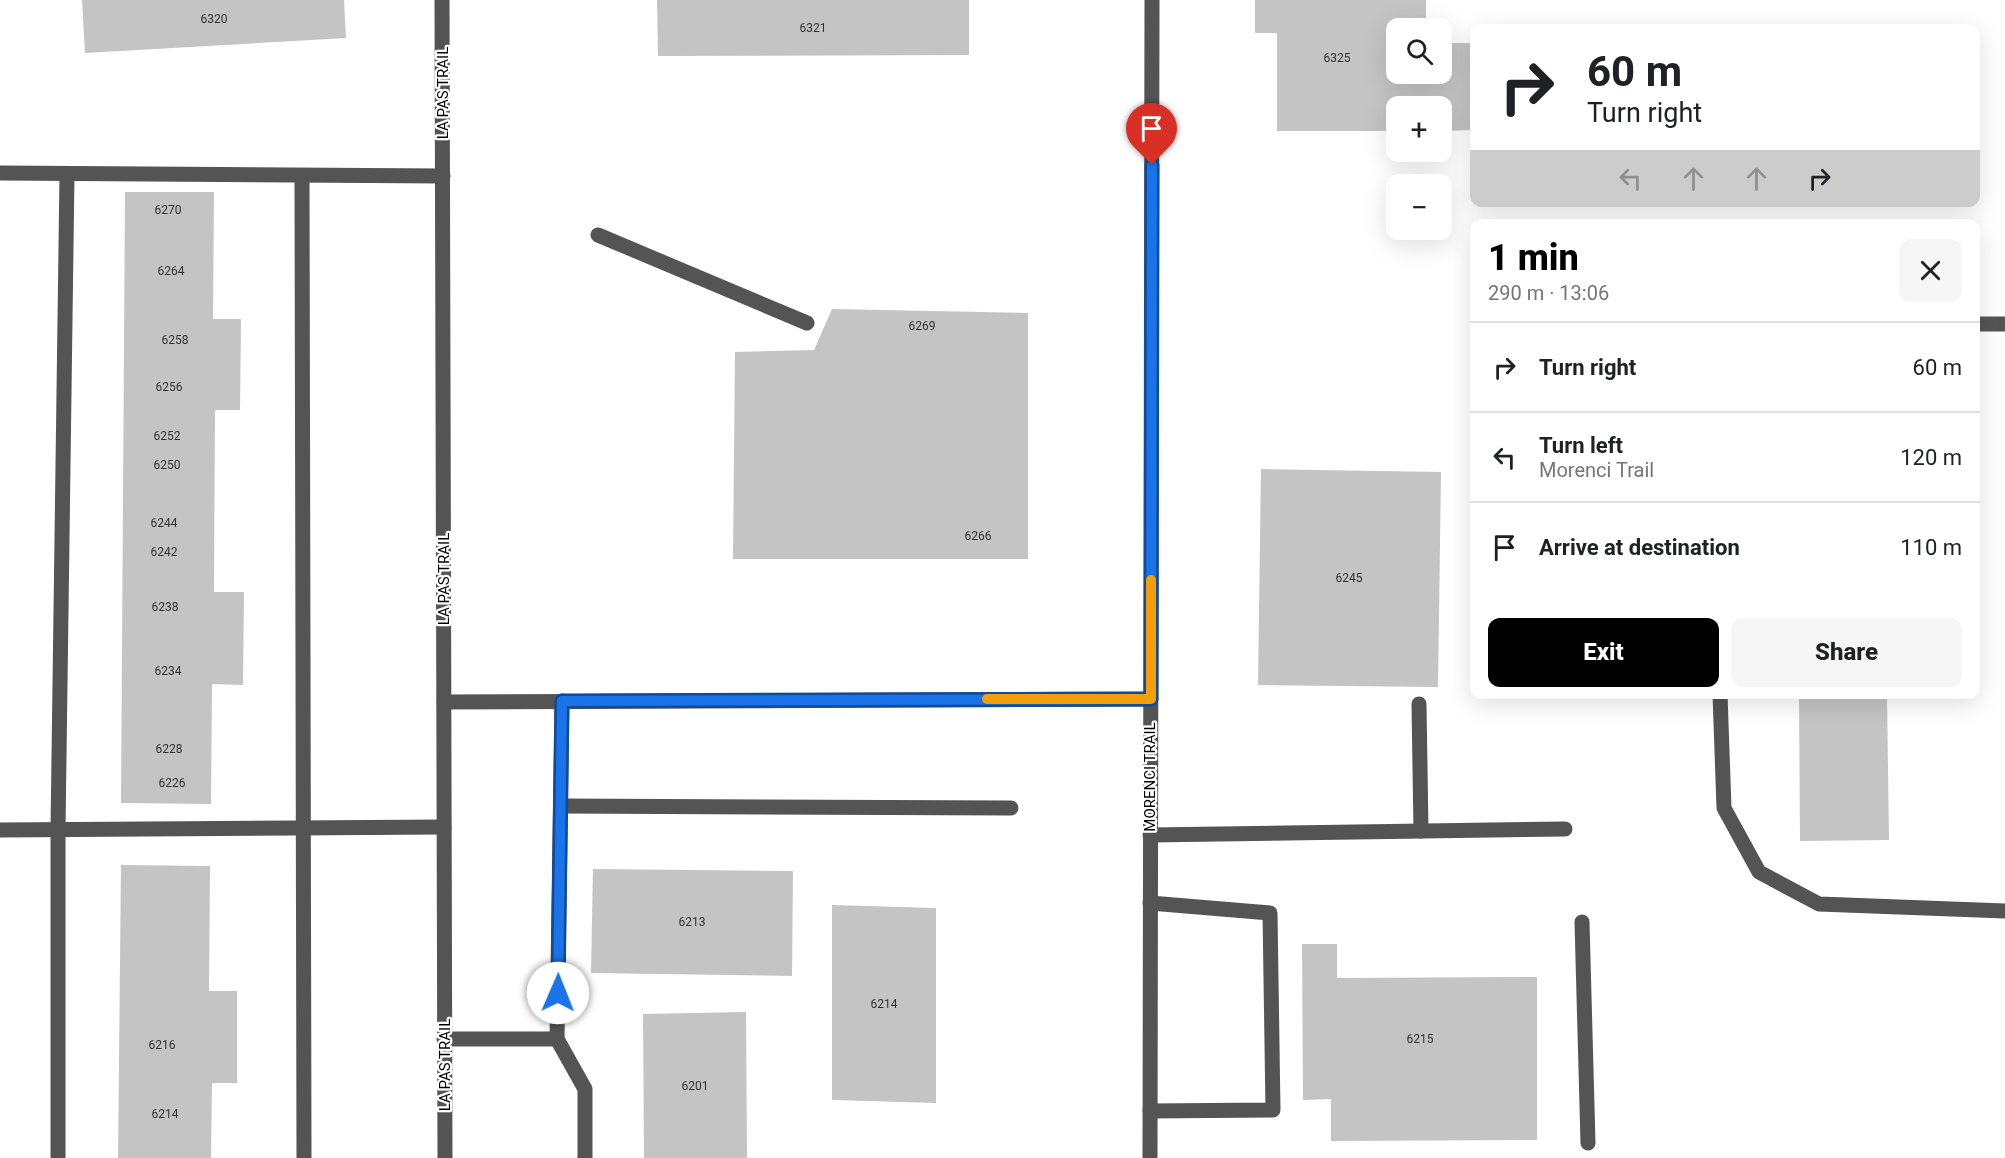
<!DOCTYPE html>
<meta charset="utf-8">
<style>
:root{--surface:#fff;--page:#f6f6f6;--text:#202124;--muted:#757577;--line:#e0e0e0;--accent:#000}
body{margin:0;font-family:Roboto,sans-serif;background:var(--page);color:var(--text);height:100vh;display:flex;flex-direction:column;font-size:22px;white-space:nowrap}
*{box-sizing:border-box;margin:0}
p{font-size:20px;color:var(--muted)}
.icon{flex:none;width:33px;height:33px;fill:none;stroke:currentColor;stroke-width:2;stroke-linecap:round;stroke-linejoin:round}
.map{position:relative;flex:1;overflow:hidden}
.sheet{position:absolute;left:1470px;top:219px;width:510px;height:480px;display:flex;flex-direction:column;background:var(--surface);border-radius:12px;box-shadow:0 6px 24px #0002}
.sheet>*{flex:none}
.top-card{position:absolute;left:1470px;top:24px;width:510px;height:183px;border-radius:12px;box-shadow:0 6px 24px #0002;background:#fff;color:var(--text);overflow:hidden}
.buttons{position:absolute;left:1386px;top:18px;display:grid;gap:12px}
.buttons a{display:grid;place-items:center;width:66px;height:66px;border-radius:12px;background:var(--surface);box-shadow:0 6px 24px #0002;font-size:30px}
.pin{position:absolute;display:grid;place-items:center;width:51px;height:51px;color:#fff;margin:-62px -26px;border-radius:50% 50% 50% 0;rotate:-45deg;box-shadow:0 0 6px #0007}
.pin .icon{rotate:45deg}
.me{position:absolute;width:66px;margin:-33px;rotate:1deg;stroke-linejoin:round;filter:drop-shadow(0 0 4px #0008)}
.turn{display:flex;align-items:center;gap:21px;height:126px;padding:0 18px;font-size:27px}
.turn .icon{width:78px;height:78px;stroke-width:2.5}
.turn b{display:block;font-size:42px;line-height:51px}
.lanes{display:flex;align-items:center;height:57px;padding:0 18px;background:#0003;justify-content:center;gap:30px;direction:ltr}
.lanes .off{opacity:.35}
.round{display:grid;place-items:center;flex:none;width:63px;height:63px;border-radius:12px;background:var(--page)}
.overview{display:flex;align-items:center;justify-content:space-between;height:102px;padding:0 18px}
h1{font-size:36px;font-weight:800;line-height:45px;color:var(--accent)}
.button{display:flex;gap:12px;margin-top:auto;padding:12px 18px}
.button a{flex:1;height:69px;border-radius:12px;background:var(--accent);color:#fff;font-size:24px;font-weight:800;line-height:69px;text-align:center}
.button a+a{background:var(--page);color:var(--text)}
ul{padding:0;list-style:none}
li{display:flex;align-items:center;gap:18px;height:90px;padding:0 18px;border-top:2px solid var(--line)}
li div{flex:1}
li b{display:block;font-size:22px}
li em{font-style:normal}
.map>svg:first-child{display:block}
</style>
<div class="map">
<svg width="2005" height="1158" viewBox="0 0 2005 1158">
<rect width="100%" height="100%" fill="#fff"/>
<g fill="#c4c4c4">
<polygon points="82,0 344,0 346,38 85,53"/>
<polygon points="657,0 969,0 969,55 658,56"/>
<polygon points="1255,0 1426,0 1426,28 1396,28 1396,74 1442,74 1442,43 1472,43 1472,130 1442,131 1442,106 1396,106 1396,131 1277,131 1277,33 1255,33"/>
<polygon points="125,192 214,192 213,319 241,319 240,410 215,410 214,592 244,592 243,685 212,684 211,804 121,803"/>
<polygon points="832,309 1028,313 1028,559 733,559 735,352 814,350"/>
<polygon points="1261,469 1441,472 1438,687 1258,685"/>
<polygon points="1799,694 1887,694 1889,840 1800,841"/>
<polygon points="121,865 210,866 209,991 237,991 237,1083 212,1083 211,1158 118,1158"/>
<polygon points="593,869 793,871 792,976 591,973"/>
<polygon points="832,905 936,908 936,1103 832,1100"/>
<polygon points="1302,944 1337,944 1337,978 1537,977 1537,1140 1331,1141 1331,1099 1303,1100"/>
<polygon points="746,1012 747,1158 644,1158 643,1014"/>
</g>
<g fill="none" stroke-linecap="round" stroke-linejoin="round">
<g stroke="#545454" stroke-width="15">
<polyline points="442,0 445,1158"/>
<polyline points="0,173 443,176"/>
<polyline points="302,176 304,1158"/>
<polyline points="598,235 807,323"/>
<polyline points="1976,324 2005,324"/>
<polyline points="1720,694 1724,808 1759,872 1819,904 2005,911"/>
<polyline points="444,702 1151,699"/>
<polyline points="1419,704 1421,831"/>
<polyline points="561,806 1011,808"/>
<polyline points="0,830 444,827"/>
<polyline points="1150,835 1565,829"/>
<polyline points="1582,922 1588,1143"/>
<polyline points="444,1039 557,1039 562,701"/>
<polyline points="557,1039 585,1089 585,1158"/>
<polyline points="1150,1111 1273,1110 1270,913 1150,903"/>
<polyline points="58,1158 58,830 67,174"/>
<polyline points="1150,1158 1152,0"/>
</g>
</g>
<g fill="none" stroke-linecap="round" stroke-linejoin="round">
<g stroke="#114b97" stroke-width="15">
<polyline id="route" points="558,993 562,701 1151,699 1152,165"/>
</g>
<use href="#route" stroke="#1a73e8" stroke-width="10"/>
<polyline stroke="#f59e0b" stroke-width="10" points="987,699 1151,699 1151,580"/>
</g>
<g text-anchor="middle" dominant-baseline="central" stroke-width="4.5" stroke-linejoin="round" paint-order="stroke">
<g font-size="12" fill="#313131">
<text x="214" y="19">6320</text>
<text x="813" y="28">6321</text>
<text x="1337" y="58">6325</text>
<text x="168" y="210">6270</text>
<text x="171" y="271">6264</text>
<text x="922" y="326">6269</text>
<text x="175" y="340">6258</text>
<text x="169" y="387">6256</text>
<text x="167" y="436">6252</text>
<text x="167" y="465">6250</text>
<text x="164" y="523">6244</text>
<text x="978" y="536">6266</text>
<text x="164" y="552">6242</text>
<text x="1349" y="578">6245</text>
<text x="165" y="607">6238</text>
<text x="168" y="671">6234</text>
<text x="169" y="749">6228</text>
<text x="172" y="783">6226</text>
<text x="692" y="922">6213</text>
<text x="884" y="1004">6214</text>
<text x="1420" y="1039">6215</text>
<text x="162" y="1045">6216</text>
<text x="695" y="1086">6201</text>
<text x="165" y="1114">6214</text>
</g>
<g font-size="15" fill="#000" stroke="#fff">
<text transform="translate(443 93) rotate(-90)">LA PAS TRAIL</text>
<text transform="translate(444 579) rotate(-90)">LA PAS TRAIL</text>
<text transform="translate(1150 777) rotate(-90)">MORENCI TRAIL</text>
<text transform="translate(445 1065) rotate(-90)">LA PAS TRAIL</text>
</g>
</g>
</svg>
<div class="buttons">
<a><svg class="icon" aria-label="search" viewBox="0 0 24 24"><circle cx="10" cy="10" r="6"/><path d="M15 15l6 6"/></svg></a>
<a>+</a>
<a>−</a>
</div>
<div class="pin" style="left:1152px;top:165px;background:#d93025"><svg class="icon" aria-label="arrive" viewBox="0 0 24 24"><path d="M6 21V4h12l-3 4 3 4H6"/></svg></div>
<svg class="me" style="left:558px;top:993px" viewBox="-20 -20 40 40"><circle r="19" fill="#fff"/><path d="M0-13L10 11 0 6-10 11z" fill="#1a73e8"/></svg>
<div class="top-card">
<div class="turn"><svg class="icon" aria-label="right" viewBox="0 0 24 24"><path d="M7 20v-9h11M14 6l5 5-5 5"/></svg><div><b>60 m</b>Turn right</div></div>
<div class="lanes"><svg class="icon off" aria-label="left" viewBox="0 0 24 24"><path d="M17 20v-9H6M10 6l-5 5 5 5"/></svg><svg class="icon off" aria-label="ahead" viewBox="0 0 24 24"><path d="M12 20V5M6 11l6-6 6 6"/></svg><svg class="icon off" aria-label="ahead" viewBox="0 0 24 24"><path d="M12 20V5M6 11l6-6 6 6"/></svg><svg class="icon" aria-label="right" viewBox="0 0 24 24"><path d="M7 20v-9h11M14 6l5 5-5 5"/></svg></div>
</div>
<section class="sheet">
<div class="overview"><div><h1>1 min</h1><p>290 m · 13:06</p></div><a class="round"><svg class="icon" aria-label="close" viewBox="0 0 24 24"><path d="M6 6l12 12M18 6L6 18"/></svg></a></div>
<ul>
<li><svg class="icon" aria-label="right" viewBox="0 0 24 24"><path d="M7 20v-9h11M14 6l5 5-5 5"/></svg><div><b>Turn right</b></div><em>60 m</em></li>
<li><svg class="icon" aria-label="left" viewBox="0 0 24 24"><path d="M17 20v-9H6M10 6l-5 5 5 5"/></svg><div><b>Turn left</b><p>Morenci Trail</p></div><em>120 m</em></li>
<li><svg class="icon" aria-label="arrive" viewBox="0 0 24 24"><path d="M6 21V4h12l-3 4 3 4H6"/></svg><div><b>Arrive at destination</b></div><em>110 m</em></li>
</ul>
<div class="button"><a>Exit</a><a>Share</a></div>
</section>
</div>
